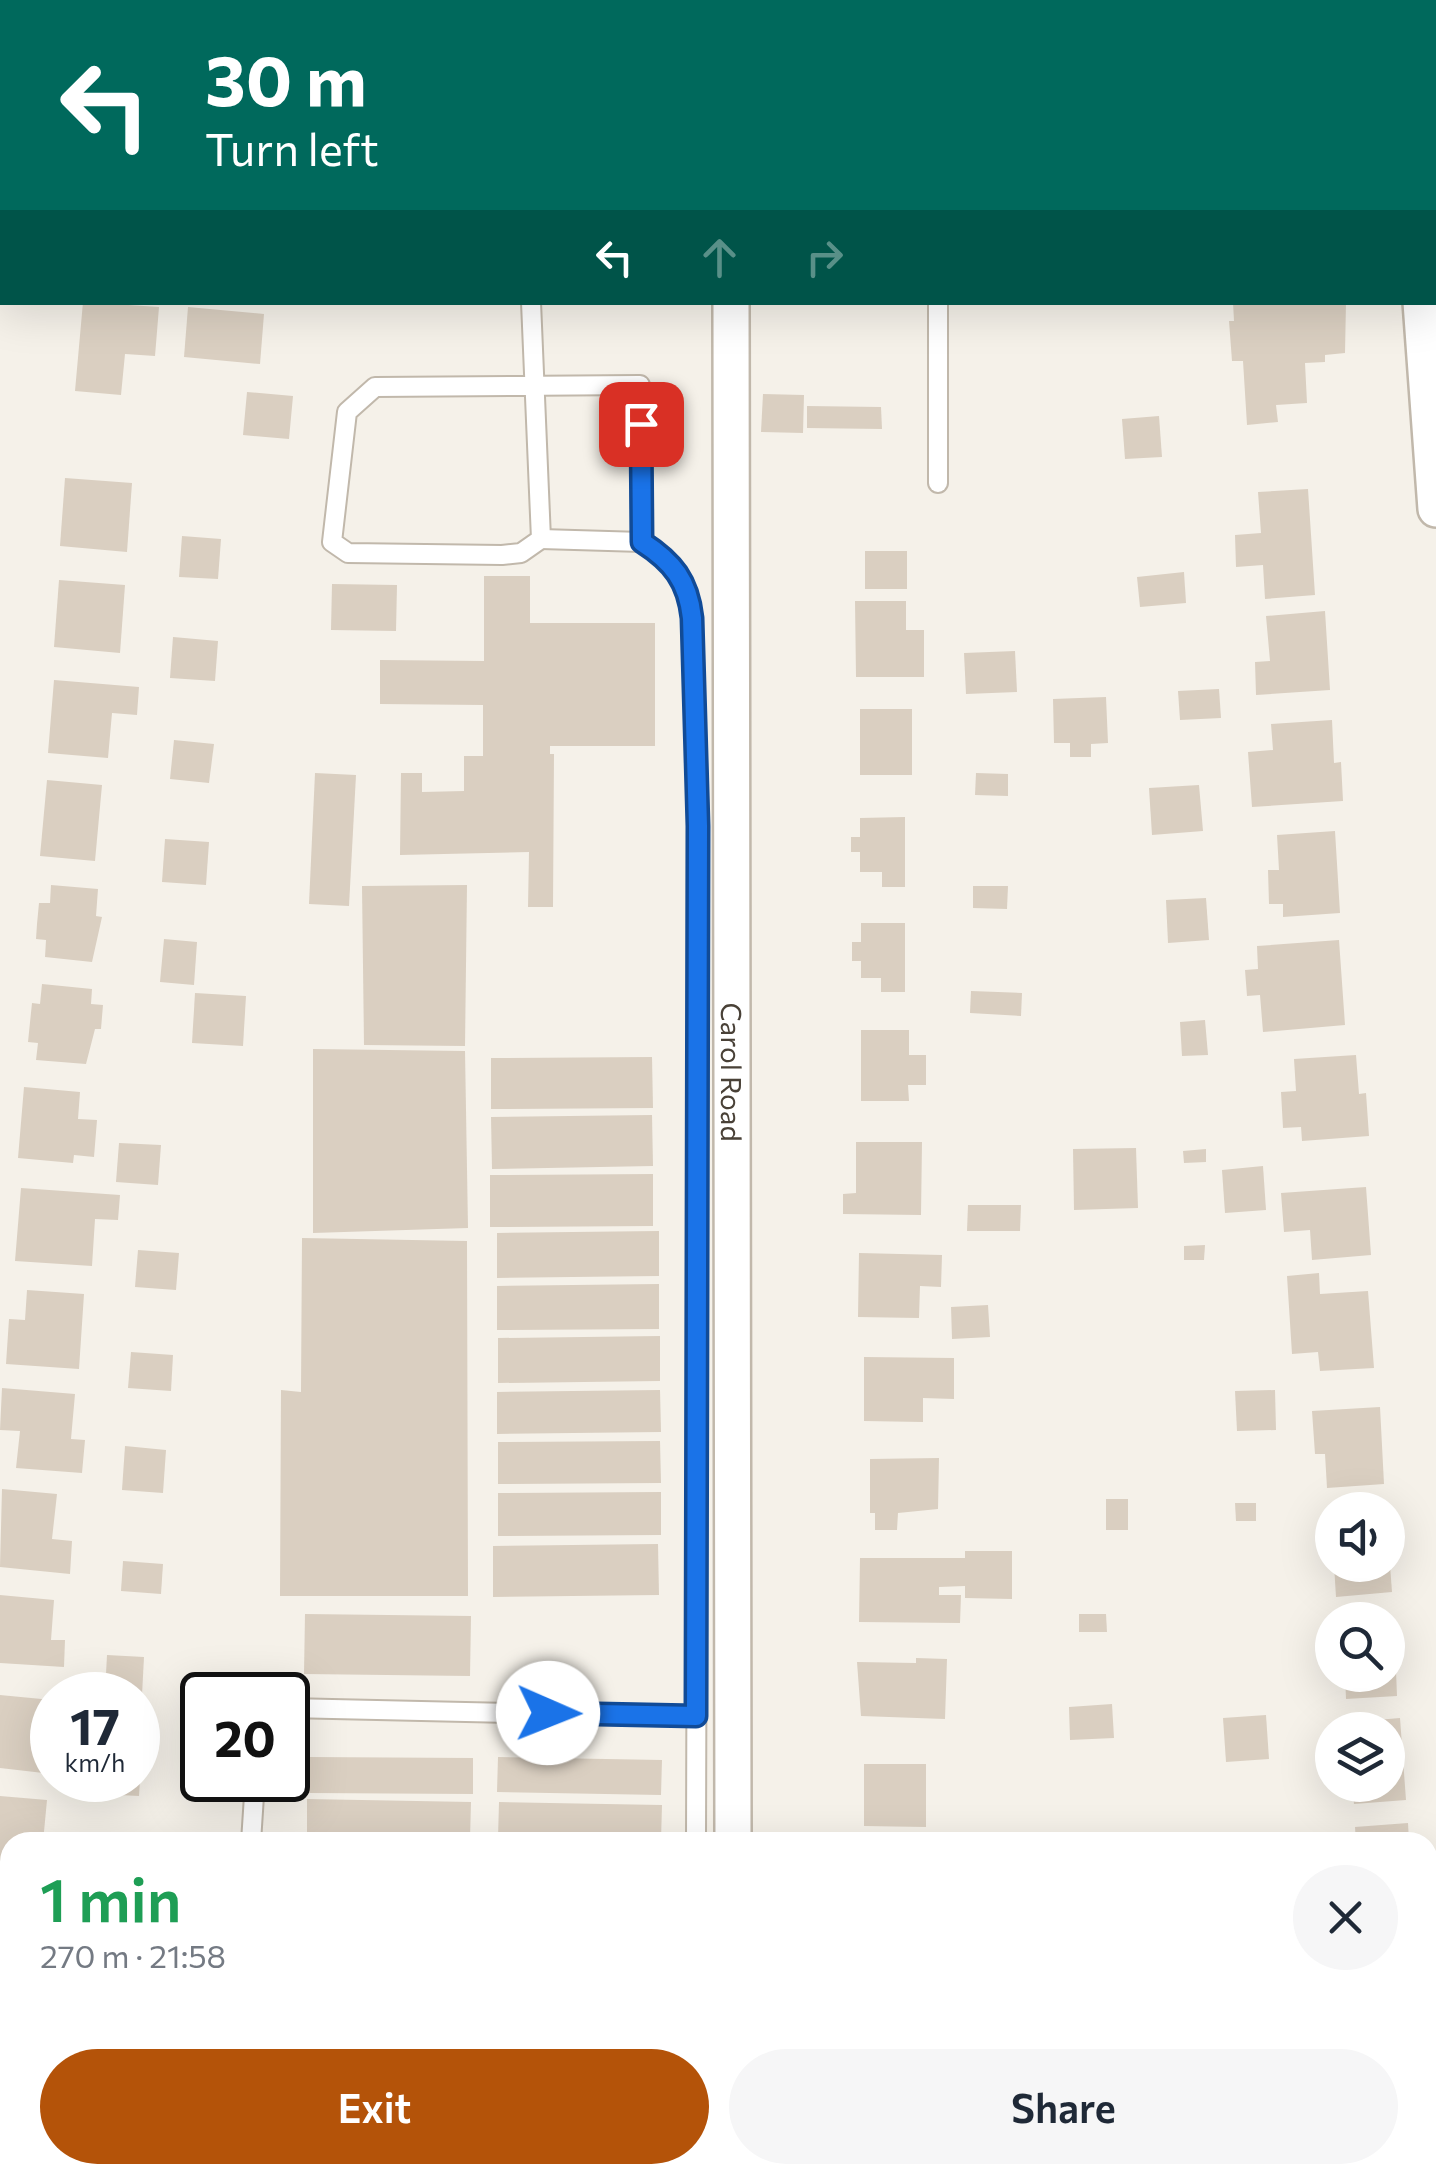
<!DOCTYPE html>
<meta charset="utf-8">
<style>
:root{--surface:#fff;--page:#f6f6f7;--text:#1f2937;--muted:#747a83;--accent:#b45309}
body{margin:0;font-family:Commissioner,sans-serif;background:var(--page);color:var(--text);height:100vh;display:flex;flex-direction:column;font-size:38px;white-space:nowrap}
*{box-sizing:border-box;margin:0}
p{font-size:32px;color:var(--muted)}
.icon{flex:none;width:55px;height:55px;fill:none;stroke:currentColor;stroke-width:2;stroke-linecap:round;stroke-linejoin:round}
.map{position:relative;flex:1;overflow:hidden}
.side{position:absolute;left:0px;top:1832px;width:1438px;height:352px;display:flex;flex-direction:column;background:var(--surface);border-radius:30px 30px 0 0;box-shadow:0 10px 40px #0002}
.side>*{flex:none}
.top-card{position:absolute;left:0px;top:0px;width:1438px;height:305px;box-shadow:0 10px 40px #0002;background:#00695c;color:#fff;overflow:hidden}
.tools{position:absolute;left:1315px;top:1492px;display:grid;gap:20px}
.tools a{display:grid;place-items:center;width:90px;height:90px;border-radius:50%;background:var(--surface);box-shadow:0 10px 40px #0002;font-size:50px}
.speed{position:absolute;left:30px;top:1672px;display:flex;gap:20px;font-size:50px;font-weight:700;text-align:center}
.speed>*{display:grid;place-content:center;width:130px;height:130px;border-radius:50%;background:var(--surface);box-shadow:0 10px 40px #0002;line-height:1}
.speed small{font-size:25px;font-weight:400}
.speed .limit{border:5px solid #111;border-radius:15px;background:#fff;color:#111}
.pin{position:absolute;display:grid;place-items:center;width:85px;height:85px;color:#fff;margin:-42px;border-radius:20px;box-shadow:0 5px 15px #0006}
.me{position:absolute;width:110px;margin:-55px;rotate:91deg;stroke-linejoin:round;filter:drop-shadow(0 0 8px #0008)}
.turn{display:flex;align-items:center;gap:35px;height:210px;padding:0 40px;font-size:45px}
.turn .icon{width:130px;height:130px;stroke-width:2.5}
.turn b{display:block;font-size:70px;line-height:85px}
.lanes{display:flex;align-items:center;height:95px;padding:0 40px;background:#0003;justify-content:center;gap:50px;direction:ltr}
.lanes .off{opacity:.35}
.round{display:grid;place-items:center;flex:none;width:105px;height:105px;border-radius:52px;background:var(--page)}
.overview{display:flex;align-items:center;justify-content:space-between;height:170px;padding:0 40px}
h1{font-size:60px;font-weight:600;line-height:75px;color:#1e9e55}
.cta{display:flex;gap:20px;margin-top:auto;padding:20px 40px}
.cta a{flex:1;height:115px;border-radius:60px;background:var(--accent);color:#fff;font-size:40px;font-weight:600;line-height:115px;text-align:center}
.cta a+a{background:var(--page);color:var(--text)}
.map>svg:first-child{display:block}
</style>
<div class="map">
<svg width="1436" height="2183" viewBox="0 0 1436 2183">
<rect width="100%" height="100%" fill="#f5f1e9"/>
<g fill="#dacfc1">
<polygon points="83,302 159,307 155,356 125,354 121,395 75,391"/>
<polygon points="1233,302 1346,302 1345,353 1325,355 1325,362 1305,363 1307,403 1276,405 1278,422 1247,425 1243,361 1232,361 1229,321 1234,321"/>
<polygon points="188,307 264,314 260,364 184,357"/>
<polygon points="247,392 293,396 289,439 243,435"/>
<polygon points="763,394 804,395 803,433 761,432"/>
<polygon points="807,406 881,407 882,429 807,428"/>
<polygon points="1159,416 1162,457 1125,459 1122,419"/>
<polygon points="65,478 132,483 127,552 60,546"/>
<polygon points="1308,489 1315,595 1265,599 1263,565 1236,567 1235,535 1261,533 1258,492"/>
<polygon points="182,536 221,539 218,579 179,577"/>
<rect x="865" y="551" width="42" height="38"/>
<polygon points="1184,572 1186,603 1140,607 1137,577"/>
<polygon points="484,576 530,576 530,623 655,623 655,746 550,746 550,754 554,754 553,907 528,907 529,852 400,855 401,773 422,773 422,792 464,791 464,756 483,756 483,705 380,704 380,660 484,661"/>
<polygon points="59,580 125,585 120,653 54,647"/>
<polygon points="332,584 397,585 396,631 331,630"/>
<polygon points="855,601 906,601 906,630 924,630 924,677 856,677"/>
<polygon points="1325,611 1330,690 1256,695 1255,662 1270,661 1266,616"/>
<polygon points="173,637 218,641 215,681 170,678"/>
<polygon points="1015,651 1017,692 966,694 964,653"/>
<polygon points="54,680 139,687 137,715 112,713 108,758 48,753"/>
<polygon points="1219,689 1221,718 1180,720 1178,691"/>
<polygon points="1106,697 1108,743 1091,744 1091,757 1070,757 1070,743 1054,743 1053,699"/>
<rect x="860" y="709" width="52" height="66"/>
<polygon points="1332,720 1334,763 1341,762 1343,801 1252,807 1248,752 1273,750 1271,724"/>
<polygon points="174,740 214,744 209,783 170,779"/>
<polygon points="315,773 356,775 349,906 309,904"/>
<polygon points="976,773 1008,774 1008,796 975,795"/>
<polygon points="47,780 102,785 95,861 40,856"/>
<polygon points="1199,785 1203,831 1152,835 1149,788"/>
<polygon points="905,817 905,887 882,887 882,872 860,872 860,852 851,852 851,837 860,837 860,818"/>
<polygon points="1335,831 1340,913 1283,917 1283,904 1269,904 1268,870 1279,870 1277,835"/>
<polygon points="165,839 209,842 206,885 162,882"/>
<polygon points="51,885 98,889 96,916 102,917 92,962 45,957 46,940 36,939 37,924 39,903 50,903"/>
<polygon points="467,885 465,1046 364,1045 362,886"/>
<polygon points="973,886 1008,886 1007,909 973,908"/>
<polygon points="1206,898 1209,940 1168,943 1166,900"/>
<polygon points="861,923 905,923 905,992 881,992 881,978 861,978 861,961 852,961 852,942 861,942"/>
<polygon points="164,939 197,942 194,985 160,982"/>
<polygon points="1339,940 1345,1025 1263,1032 1260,995 1247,996 1245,970 1258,969 1257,946"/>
<polygon points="42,984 92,989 91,1004 103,1005 101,1029 95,1029 86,1064 36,1060 38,1043 28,1042 32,1003 40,1004"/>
<polygon points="971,991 1022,993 1021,1016 970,1013"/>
<polygon points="195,993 246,996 243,1046 192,1043"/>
<polygon points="1205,1020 1208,1055 1182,1056 1180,1022"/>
<polygon points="861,1030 909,1030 909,1055 926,1055 926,1085 908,1085 909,1101 861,1101"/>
<polygon points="313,1049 465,1051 468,1228 313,1233"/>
<polygon points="1356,1055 1359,1094 1366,1093 1369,1136 1302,1141 1301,1127 1283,1128 1281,1092 1296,1091 1294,1059"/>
<polygon points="652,1057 653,1108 491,1109 491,1058"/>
<polygon points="24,1087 80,1092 78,1119 97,1120 94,1157 74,1155 73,1163 18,1158"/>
<polygon points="652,1115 653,1166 492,1169 491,1117"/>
<polygon points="856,1142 922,1142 921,1215 843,1214 843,1194 856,1193"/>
<polygon points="119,1143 161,1145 158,1185 116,1182"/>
<polygon points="1136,1148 1138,1208 1074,1210 1073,1149"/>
<polygon points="1206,1149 1206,1162 1184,1163 1183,1151"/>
<polygon points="1263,1166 1266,1210 1225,1213 1222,1170"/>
<polygon points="653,1174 653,1226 490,1227 490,1175"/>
<polygon points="1366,1187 1371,1255 1312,1260 1310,1230 1284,1232 1281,1193"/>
<polygon points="21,1188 120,1195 118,1220 95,1219 92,1266 15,1261"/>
<polygon points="968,1205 1021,1205 1020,1231 967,1231"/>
<polygon points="659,1231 659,1276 497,1278 497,1233"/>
<polygon points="302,1238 467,1241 468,1596 280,1596 281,1390 301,1392"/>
<polygon points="1205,1245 1204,1260 1184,1260 1184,1246"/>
<polygon points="138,1250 179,1253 176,1290 135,1287"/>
<polygon points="859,1253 942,1255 941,1287 920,1286 919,1318 858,1317"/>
<polygon points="1319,1273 1320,1294 1368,1291 1374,1368 1320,1371 1318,1352 1292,1354 1287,1276"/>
<polygon points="659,1284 659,1329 497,1330 497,1286"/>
<polygon points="27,1290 84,1294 79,1369 6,1364 9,1319 25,1320"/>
<polygon points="988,1305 990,1337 952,1339 951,1307"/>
<polygon points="660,1336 660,1381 498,1383 498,1338"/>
<polygon points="131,1352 173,1355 171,1391 128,1388"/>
<polygon points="864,1357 954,1358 954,1399 923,1398 923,1422 864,1421"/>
<polygon points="2,1388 75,1394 71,1439 85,1440 82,1473 16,1468 20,1431 0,1430"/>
<polygon points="660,1390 661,1432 497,1434 497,1392"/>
<polygon points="1275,1390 1276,1430 1237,1431 1235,1391"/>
<polygon points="1380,1407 1384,1484 1327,1488 1325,1454 1315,1454 1312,1411"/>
<polygon points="660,1441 661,1483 498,1484 498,1442"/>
<polygon points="125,1446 166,1450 163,1493 122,1490"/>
<polygon points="939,1458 938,1509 898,1513 897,1530 875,1530 875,1513 870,1513 870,1459"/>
<polygon points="2,1489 57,1494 52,1539 72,1541 70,1574 0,1567"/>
<polygon points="661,1492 661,1535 498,1536 498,1493"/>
<rect x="1106" y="1499" width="22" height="31"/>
<polygon points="1235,1503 1256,1503 1256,1521 1236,1521"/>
<polygon points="658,1544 659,1595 493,1597 493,1546"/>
<polygon points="965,1551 1012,1551 1012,1599 965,1598 965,1586 939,1587 939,1595 961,1595 960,1623 859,1622 860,1558 965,1558"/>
<polygon points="123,1561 163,1564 161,1594 121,1591"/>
<polygon points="1334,1565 1390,1565 1392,1592 1336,1597"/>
<polygon points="0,1595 54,1600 51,1640 65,1640 64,1667 0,1663"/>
<polygon points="305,1614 471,1616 470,1676 304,1674"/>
<polygon points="1079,1614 1106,1614 1107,1632 1079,1632"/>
<polygon points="1388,1619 1394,1619 1397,1696 1346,1699 1345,1675 1388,1675"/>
<polygon points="107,1655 144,1657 142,1695 105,1693"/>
<polygon points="916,1658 947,1659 945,1719 861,1716 857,1662 916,1663"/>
<polygon points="0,1695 52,1700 52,1774 0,1768"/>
<polygon points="1112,1704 1114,1738 1070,1740 1069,1707"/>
<polygon points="1266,1715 1269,1759 1226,1762 1223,1718"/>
<polygon points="1400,1718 1406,1800 1354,1804 1352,1785 1388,1785 1388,1730 1330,1730 1330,1724"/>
<polygon points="308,1757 473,1758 473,1794 309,1793"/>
<polygon points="498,1757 662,1760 661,1795 497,1792"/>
<polygon points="864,1764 926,1764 926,1827 864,1826"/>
<polygon points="99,1780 140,1780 139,1796 98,1794"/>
<polygon points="0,1796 47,1800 43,1842 10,1842 10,1874 0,1873"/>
<polygon points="307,1799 471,1802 470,1839 307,1836"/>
<polygon points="499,1802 662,1805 661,1840 498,1838"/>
<polygon points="1408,1823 1409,1842 1356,1842 1355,1827"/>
<polygon points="0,1915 10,1916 10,1990 0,1989"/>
<polygon points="0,2001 10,2001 10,2074 0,2073"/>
<rect x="710" y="2175" width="40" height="8"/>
<polygon points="801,2175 850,2175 859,2177 859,2183 802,2183"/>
<polygon points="1372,2175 1427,2175 1428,2183 1373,2183"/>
</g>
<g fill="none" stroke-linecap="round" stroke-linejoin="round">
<g stroke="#c1b8ab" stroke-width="22">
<g id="service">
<polyline points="99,2 100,0"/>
<polyline points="162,2 164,0"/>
<path d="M531 302 541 539 521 553 502 555 348 553 332 542 347 412 375 387 640 385 642 542C673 562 688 581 692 618L699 825 696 1842"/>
<polyline points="938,483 938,302"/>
<polyline points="541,539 642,542"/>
<polyline points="288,1708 696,1717"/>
<polyline points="251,1842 255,1780"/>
</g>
</g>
<g stroke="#c1b8ab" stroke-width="40">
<g id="minor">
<polyline points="661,2 661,0"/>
<path id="s1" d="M731 302 733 1842"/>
<polyline points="1421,302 1436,509"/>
<polyline points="971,2175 971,2183"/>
</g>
</g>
<g stroke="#d6c498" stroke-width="55">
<g id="secondary">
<polyline points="1435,37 1436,37"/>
<polyline points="1435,106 1436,106"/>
<polyline points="0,130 2,130"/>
<polyline points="0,192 2,192"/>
</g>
</g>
<use href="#service" stroke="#fff" stroke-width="18"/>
<use href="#minor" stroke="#fff" stroke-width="35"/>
<use href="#secondary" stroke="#fff0c9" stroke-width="50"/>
</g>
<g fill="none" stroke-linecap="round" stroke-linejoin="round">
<g stroke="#114b97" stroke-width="25">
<path id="route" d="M548 1713 696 1716 698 826 692 618C688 581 673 562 642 542L641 424"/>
</g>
<use href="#route" stroke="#1a73e8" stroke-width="18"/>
</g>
<g text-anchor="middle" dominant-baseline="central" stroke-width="8" stroke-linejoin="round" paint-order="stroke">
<g font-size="28" fill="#494137" stroke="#fff">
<text stroke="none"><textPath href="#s1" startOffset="770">Carol Road</textPath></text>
</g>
</g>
</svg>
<div class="tools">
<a><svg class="icon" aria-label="sound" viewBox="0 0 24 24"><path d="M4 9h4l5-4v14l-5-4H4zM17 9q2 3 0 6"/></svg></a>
<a><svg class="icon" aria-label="search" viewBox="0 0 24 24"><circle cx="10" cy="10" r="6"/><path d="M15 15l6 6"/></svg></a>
<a><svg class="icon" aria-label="layers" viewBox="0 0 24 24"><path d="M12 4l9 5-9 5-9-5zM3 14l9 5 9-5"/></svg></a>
</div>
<div class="speed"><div>17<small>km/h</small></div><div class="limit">20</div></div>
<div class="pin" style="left:641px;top:424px;background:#d93025"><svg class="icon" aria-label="arrive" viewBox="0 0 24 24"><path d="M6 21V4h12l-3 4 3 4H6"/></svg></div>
<svg class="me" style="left:548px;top:1713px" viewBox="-20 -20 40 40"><circle r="19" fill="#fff"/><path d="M0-13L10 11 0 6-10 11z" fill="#1a73e8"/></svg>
<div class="top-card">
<div class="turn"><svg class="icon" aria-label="left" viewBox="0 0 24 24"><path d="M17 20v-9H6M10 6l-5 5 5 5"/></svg><div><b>30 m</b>Turn left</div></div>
<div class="lanes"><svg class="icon" aria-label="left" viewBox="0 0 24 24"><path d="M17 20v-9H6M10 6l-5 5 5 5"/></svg><svg class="icon off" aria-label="ahead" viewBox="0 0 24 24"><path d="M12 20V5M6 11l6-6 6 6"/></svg><svg class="icon off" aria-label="right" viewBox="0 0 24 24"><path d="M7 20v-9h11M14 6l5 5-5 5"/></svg></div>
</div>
<section class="side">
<div class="overview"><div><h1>1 min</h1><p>270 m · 21:58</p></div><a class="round"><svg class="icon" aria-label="close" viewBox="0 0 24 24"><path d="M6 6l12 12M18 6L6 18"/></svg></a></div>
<div class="cta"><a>Exit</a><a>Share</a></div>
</section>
</div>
